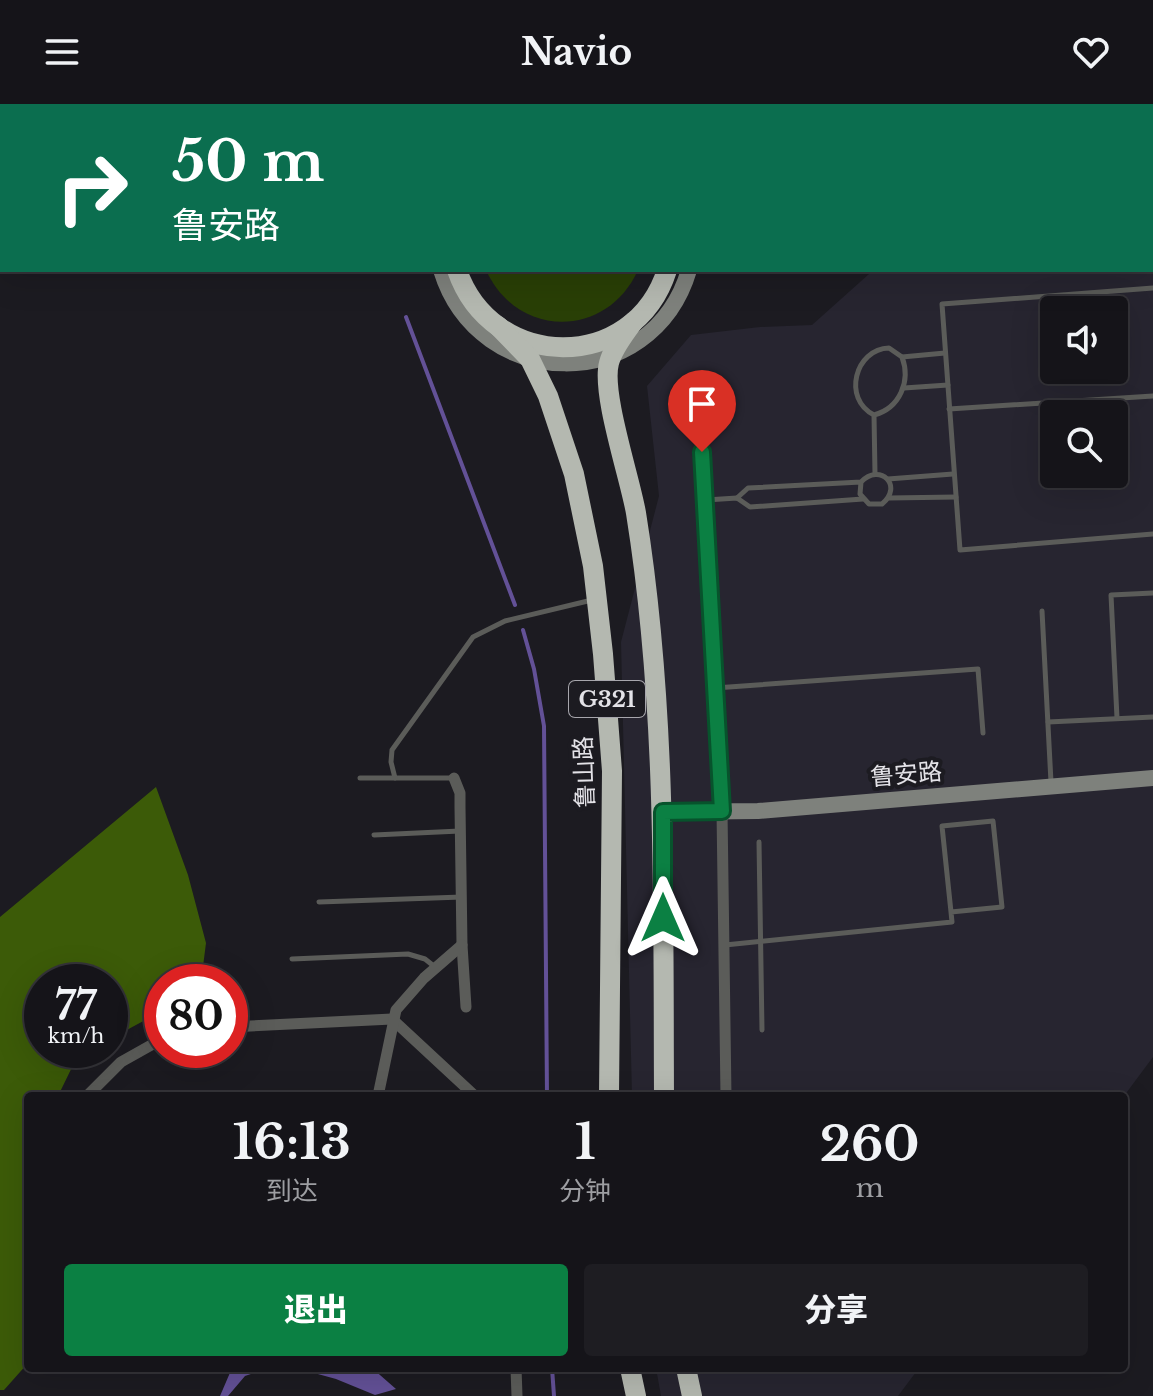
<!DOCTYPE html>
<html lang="zh">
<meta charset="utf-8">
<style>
:root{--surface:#151419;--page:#1e1d22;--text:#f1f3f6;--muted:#9d9ea2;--line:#343338;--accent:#0b8043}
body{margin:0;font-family:"Libre Baskerville","Noto Sans SC",serif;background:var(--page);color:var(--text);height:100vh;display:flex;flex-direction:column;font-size:30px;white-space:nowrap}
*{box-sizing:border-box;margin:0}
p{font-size:26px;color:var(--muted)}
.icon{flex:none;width:44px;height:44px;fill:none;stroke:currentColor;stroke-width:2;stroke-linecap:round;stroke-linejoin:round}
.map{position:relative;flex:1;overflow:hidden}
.details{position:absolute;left:24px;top:988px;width:1104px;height:280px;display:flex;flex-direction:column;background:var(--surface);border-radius:8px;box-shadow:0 8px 32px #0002,0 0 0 2px var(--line)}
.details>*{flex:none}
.top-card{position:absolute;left:0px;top:0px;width:1154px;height:168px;box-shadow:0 8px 32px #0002,0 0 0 2px var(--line);background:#0b6e4f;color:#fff;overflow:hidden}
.controls{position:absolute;left:1040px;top:192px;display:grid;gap:16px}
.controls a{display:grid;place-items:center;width:88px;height:88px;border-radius:8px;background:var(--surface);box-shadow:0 8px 32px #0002,0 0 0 2px var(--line);font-size:40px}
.speed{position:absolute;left:24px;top:860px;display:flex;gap:16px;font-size:40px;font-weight:700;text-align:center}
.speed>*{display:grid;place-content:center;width:104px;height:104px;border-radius:50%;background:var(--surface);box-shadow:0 8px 32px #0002,0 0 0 2px var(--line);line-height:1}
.speed small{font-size:20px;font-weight:400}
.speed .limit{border:12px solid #d22;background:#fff;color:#111}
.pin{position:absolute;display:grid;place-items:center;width:68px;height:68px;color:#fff;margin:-82px -34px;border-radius:50% 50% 50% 0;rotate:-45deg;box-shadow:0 0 8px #0007}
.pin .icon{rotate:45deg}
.me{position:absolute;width:88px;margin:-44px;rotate:0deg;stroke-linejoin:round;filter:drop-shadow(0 0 6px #0008)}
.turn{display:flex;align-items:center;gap:28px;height:168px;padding:0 40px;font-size:36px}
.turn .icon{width:104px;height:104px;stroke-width:2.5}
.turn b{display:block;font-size:56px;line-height:68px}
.eta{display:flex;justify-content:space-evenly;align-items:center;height:136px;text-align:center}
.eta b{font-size:48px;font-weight:800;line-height:56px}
.primary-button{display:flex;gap:16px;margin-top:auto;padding:16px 40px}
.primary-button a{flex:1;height:92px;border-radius:8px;background:var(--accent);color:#fff;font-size:32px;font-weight:800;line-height:92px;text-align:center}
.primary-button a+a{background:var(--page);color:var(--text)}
header{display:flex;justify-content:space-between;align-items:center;height:104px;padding:0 40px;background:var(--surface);font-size:36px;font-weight:800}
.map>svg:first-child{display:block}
</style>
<header><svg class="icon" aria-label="menu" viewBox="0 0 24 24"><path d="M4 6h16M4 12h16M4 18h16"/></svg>Navio<svg class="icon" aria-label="heart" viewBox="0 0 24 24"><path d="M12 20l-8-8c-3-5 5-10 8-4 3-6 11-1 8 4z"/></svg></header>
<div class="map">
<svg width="1153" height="1292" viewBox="0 0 1153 1292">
<rect width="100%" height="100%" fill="#1c1b21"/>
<g fill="#272530" fill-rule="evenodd">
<path d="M1153 165V953L1124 992H632L621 538 659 392 647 282 691 231 760 223 812 221 869 170ZM1054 206H1114V266H1054ZM1054 310H1114V370H1054Z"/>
<polygon points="656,1264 919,1264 898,1292 661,1292"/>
</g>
<path fill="#293f06" d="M486 166H638C607 235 517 235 486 166Z"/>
<polygon fill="#3c5b08" points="156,683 188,771 206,839 201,878 162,878 162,907 110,935 110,878 42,878 42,946 89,946 77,953 58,992 28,992 28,1259 4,1286 0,1286 0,813"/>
<g fill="#635197">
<polygon points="232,1264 269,1264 245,1272 228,1292 220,1292"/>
<polygon points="296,1264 372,1264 396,1285 375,1291 336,1275"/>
</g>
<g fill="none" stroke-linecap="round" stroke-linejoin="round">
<g stroke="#635197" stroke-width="4">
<polyline points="406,213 515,501"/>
<polyline points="523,526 534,565 544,622 547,992"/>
<polyline points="552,1264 554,1292"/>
</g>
<g stroke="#5b5c59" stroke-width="5">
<polyline points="912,2 912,0"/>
<polyline points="941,2 941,0"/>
<polyline points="1153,184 942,200 960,446 1153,430"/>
<polyline points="902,253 945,249"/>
<polyline points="904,284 948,281"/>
<polyline points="949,305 1153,292"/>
<path d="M874 311C842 295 855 245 889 244L902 253C911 277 900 304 874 311L875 370"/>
<polyline points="888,375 953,370"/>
<path d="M737 394 748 384 861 378C880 358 904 382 882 400H869L860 390 861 378"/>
<polyline points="889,394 956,393"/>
<polyline points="706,396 737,394 750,403 863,395"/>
<polyline points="1042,507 1051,678"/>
<polyline points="715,584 978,565 983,629"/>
<polyline points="1117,614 1111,491 1153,489"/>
<polyline points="1048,618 1153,613"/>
<polyline points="360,674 454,674"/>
<polyline points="395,674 391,658 392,646 473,533 505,517 592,496"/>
<polyline points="374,731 460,727"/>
<polyline points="759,738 762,926"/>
<polyline points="319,798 462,793"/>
<polyline points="725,841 952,818 951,808 942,722 993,717 1002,803 951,808"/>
<polyline points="292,855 408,850 425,855 435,863"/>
</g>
<g stroke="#5b5c59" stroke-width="11">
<polyline points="741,0 742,2"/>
<polyline points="701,323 722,707 726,992"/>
<polyline points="454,674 460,689 460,703 462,841 466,903"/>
<polyline points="230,923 392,915 475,992"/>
<polyline points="87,992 121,958 162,935"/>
<polyline points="378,992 396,906 424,874 462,841"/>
<polyline points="516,1264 517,1292"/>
</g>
<g stroke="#7e817c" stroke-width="16">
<polyline points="326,0 327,2"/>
<polyline points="488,0 490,2"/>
<polyline points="1152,145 1153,145"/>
<path d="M441 166C479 290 652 291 689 166"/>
<polyline points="663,708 758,707 1153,674"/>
</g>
<g stroke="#b4b8b0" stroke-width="20">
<polyline points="374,0 376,2"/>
<polyline points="450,0 452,2"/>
<polyline points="593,2 593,0"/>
<path d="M457 166C492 268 634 270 667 166"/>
<path d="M633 218C624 231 613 244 609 259 601 289 630 374 636 409 667 602 663 797 664 992"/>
<polyline points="498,222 530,255 548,292 574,370 593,462 603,550 612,667 609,992"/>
<polyline points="630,1264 636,1292"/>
<polyline points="686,1264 692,1292"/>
</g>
</g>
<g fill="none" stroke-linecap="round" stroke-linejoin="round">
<g stroke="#07532c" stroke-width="20">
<polyline id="route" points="663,814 663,708 722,707 702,348"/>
</g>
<use href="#route" stroke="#0b8043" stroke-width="14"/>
</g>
<g text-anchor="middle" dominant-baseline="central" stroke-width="8" stroke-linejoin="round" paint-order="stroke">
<rect fill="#1c1b21" stroke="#a7a6ac" stroke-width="2" x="569" y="577" width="76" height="36" rx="6"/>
<g font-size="22" font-weight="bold" fill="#e3e2e7">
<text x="607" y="595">G321</text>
</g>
<g font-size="24" fill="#e3e2e7" stroke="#1c1b21">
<text transform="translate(584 668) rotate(-92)">鲁山路</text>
<text transform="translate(906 670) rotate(-5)">鲁安路</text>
</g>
</g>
</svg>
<div class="controls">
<a><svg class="icon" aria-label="sound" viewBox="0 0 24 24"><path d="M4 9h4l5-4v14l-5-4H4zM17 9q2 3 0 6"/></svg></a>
<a><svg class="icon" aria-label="search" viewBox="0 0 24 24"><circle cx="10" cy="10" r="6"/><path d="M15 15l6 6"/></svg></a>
</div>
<div class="speed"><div>77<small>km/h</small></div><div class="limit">80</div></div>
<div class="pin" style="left:702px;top:348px;background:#d93025"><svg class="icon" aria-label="arrive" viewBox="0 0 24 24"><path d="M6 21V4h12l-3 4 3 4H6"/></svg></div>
<svg class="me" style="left:663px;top:814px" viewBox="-20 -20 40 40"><path d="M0-17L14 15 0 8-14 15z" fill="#0b8043" stroke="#fff" stroke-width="4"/></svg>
<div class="top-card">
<div class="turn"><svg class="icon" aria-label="right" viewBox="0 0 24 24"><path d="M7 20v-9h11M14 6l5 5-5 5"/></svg><div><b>50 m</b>鲁安路</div></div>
</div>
<section class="details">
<div class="eta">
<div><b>16:13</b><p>到达</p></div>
<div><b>1</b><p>分钟</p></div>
<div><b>260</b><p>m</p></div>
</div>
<div class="primary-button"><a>退出</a><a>分享</a></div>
</section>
</div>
